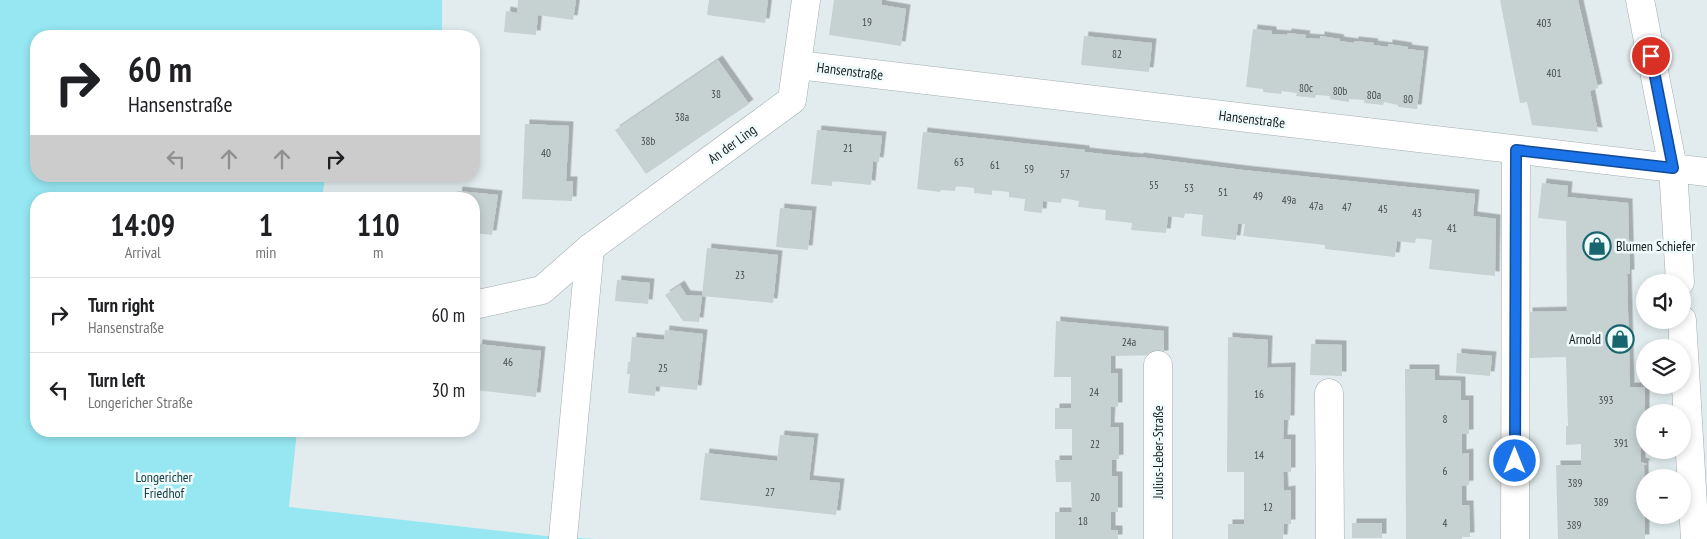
<!DOCTYPE html>
<meta charset="utf-8">
<style>
:root{--surface:#fff;--page:#f6f6f6;--text:#202124;--muted:#757577;--line:#e0e0e0}
body{margin:0;font-family:"PT Sans Narrow",sans-serif;background:var(--page);color:var(--text);height:100vh;display:flex;flex-direction:column;font-size:19px;white-space:nowrap}
*{box-sizing:border-box;margin:0}
p{font-size:16px;color:var(--muted)}
.icon{flex:none;width:28px;height:28px;fill:none;stroke:currentColor;stroke-width:2;stroke-linecap:round;stroke-linejoin:round}
.map{position:relative;flex:1;overflow:hidden}
.side{position:absolute;left:30px;top:192px;width:450px;height:245px;display:flex;flex-direction:column;background:var(--surface);border-radius:20px;box-shadow:0 2px 8px #0003}
.side>*{flex:none}
.banner{position:absolute;left:30px;top:30px;width:450px;height:152px;border-radius:20px;box-shadow:0 2px 8px #0003;background:#fff;color:var(--text);overflow:hidden}
.buttons{position:absolute;left:1636px;top:274px;display:grid;gap:10px}
.buttons a{display:grid;place-items:center;width:55px;height:55px;border-radius:50%;background:var(--surface);box-shadow:0 2px 8px #0003;font-size:25px}
.pin{position:absolute;display:grid;place-items:center;width:42px;height:42px;color:#fff;margin:-21px;border:2px solid #fff;border-radius:50%;box-shadow:0 1px 5px #0007}
.me{position:absolute;width:55px;margin:-28px;rotate:0deg;stroke-linejoin:round;filter:drop-shadow(0 0 4px #0008)}
.turn{display:flex;align-items:center;gap:18px;height:105px;padding:0 15px;font-size:22px}
.turn .icon{width:65px;height:65px;stroke-width:2.5}
.turn b{display:block;font-size:35px;line-height:42px}
.lanes{display:flex;align-items:center;height:48px;padding:0 15px;background:#0003;justify-content:center;gap:25px;direction:ltr}
.lanes .off{opacity:.35}
.eta{display:flex;justify-content:space-evenly;align-items:center;height:85px;text-align:center}
.eta b{font-size:30px;font-weight:700;line-height:35px}
ul{padding:0;list-style:none}
li{display:flex;align-items:center;gap:15px;height:75px;padding:0 15px;border-top:1px solid var(--line)}
li div{flex:1}
li b{display:block;font-size:19px}
li em{font-style:normal}
.map>svg:first-child{display:block}
</style>
<div class="map">
<svg width="1707" height="539" viewBox="0 0 1707 539">
<defs>
<filter id="shadow"><feDropShadow dx="4.5" dy="-4.5" stdDeviation="0" flood-color="#0004"/></filter>
</defs>
<rect width="100%" height="100%" fill="#e2ecee"/>
<polygon fill="#96e7f2" points="0,0 442,0 442,36 36,36 36,176 325,176 322,199 36,199 36,431 297,431 289,507 546,536 596,539 0,539"/>
<g fill="#c6d1d2" filter="url(#shadow)">
<polygon points="518,0 576,0 573,20 538,15 536,35 504,32 506,11 517,13"/>
<polygon points="709,0 768,0 765,23 707,15"/>
<polygon points="834,0 882,0 882,5 906,9 901,46 829,35"/>
<polygon points="1500,0 1578,0 1598,88 1590,91 1598,132 1532,125 1527,102 1520,103"/>
<polygon points="1253,29 1272,31 1272,34 1287,35 1287,33 1306,35 1305,38 1320,39 1320,36 1340,39 1339,41 1354,43 1354,41 1374,43 1373,45 1388,47 1388,44 1408,47 1407,49 1424,51 1417,109 1398,107 1398,105 1384,102 1383,105 1364,103 1364,100 1349,99 1349,102 1330,99 1330,96 1316,95 1315,98 1296,96 1297,93 1282,91 1281,94 1263,92 1263,89 1246,87"/>
<polygon points="1084,36 1152,43 1149,72 1081,65"/>
<polygon points="718,60 749,104 646,174 615,130"/>
<polygon points="525,124 569,126 566,181 573,181 572,201 522,199"/>
<polygon points="817,130 882,136 879,162 873,161 871,185 832,181 832,186 811,184"/>
<polygon points="923,132 1085,150 1085,152 1139,158 1139,157 1243,170 1475,194 1473,216 1496,219 1495,276 1429,269 1432,240 1416,238 1415,243 1397,241 1395,257 1325,249 1325,245 1243,236 1245,224 1238,224 1236,240 1201,236 1203,215 1185,213 1184,218 1168,216 1166,233 1131,230 1132,223 1105,220 1106,210 1078,207 1079,201 1062,198 1061,203 1043,201 1042,213 1024,211 1025,199 1009,197 1009,192 992,190 992,195 974,193 974,188 956,186 955,191 941,190 940,192 917,189"/>
<polygon points="1542,183 1568,186 1567,197 1628,203 1630,274 1627,274 1630,387 1645,387 1645,427 1640,427 1641,462 1647,464 1644,465 1645,539 1558,539 1556,465 1581,465 1581,444 1566,445 1566,426 1568,426 1566,357 1528,358 1528,312 1567,311 1566,221 1538,218"/>
<polygon points="458,191 498,195 492,235 474,233 474,199 457,199"/>
<polygon points="780,208 812,211 808,250 776,247"/>
<polygon points="707,248 778,255 773,303 702,296"/>
<polygon points="617,280 650,283 648,304 615,301"/>
<polygon points="680,285 686,295 702,296 699,322 683,321 665,295"/>
<polygon points="1056,321 1164,331 1164,355 1111,356 1111,373 1118,373 1118,407 1111,407 1110,427 1119,427 1119,459 1112,460 1112,476 1118,476 1118,512 1111,512 1111,530 1118,530 1118,539 1055,539 1055,512 1072,512 1071,482 1056,482 1055,460 1072,460 1072,429 1055,429 1055,408 1071,408 1071,377 1054,377"/>
<polygon points="665,330 703,334 697,390 656,386 655,396 628,393 630,374 627,374 628,362 630,362 632,337 664,340"/>
<polygon points="1228,337 1268,340 1267,368 1291,367 1290,420 1284,420 1283,439 1291,439 1291,472 1283,472 1284,491 1291,490 1291,524 1284,524 1283,539 1228,539 1228,524 1244,524 1244,472 1227,472"/>
<polygon points="478,344 541,351 536,397 476,390 475,398 474,398 474,373"/>
<polygon points="1311,344 1342,345 1342,376 1310,375"/>
<polygon points="1457,353 1492,356 1490,376 1456,373"/>
<polygon points="1405,369 1435,369 1435,380 1461,381 1461,400 1469,400 1469,434 1462,434 1462,454 1469,453 1469,485 1462,486 1462,505 1469,505 1470,537 1462,537 1462,539 1406,539"/>
<polygon points="780,435 814,438 809,480 840,483 836,515 700,500 705,453 777,461"/>
<rect x="1352" y="523" width="30" height="15"/>
</g>
<g fill="none" stroke-linecap="round" stroke-linejoin="round">
<g stroke="#a3adae" stroke-width="29">
<g id="minor">
<polyline points="1640,0 1673,168 1680,282"/>
<polyline points="798,65 1707,172"/>
<polyline points="474,305 542,290 590,248 792,100 806,0"/>
<polyline points="1682,320 1695,539"/>
<polyline points="1158,365 1158,539"/>
<polyline points="1329,393 1330,539"/>
<polyline points="563,538 590,248"/>
<polyline points="1515,539 1516,150"/>
</g>
</g>
<use href="#minor" stroke="#fff" stroke-width="28"/>
</g>
<g fill="none" stroke-linecap="round" stroke-linejoin="round">
<g stroke="#114b97" stroke-width="12">
<polyline id="route" points="1515,461 1516,150 1673,168 1651,56"/>
</g>
<use href="#route" stroke="#1a73e8" stroke-width="9"/>
</g>
<defs>
<g id="shop-ring" transform="scale(1.4375)"><circle r="9.5" fill="#effafb" stroke="#18656d" stroke-width="1.5"/><path d="M-5-2.5h2.3a2.7 3.5 0 0 1 5.4 0H5L5.5 6h-11ZM-1.5-2.5h3a1.5 2.3 0 0 0-3 0Z" fill="#18656d"/></g>
</defs>
<g fill-rule="evenodd">
<use href="#shop-ring" x="1597" y="246"/>
<use href="#shop-ring" x="1620" y="339"/>
</g>
<g text-anchor="middle" dominant-baseline="central" stroke-width="5" stroke-linejoin="round" paint-order="stroke">
<g font-size="11" fill="#454b4b">
<text x="867" y="22">19</text>
<text x="1544" y="23">403</text>
<text x="1117" y="54">82</text>
<text x="1554" y="73">401</text>
<text x="1306" y="88">80c</text>
<text x="1340" y="91">80b</text>
<text x="716" y="94">38</text>
<text x="1374" y="95">80a</text>
<text x="1408" y="99">80</text>
<text x="682" y="117">38a</text>
<text x="648" y="141">38b</text>
<text x="848" y="148">21</text>
<text x="546" y="153">40</text>
<text x="959" y="162">63</text>
<text x="995" y="165">61</text>
<text x="1029" y="169">59</text>
<text x="1065" y="174">57</text>
<text x="1154" y="185">55</text>
<text x="1189" y="188">53</text>
<text x="1223" y="192">51</text>
<text x="1258" y="196">49</text>
<text x="1289" y="200">49a</text>
<text x="1316" y="206">47a</text>
<text x="1347" y="207">47</text>
<text x="1383" y="209">45</text>
<text x="1417" y="213">43</text>
<text x="1452" y="228">41</text>
<text x="740" y="275">23</text>
<text x="1129" y="342">24a</text>
<text x="508" y="362">46</text>
<text x="663" y="368">25</text>
<text x="1094" y="392">24</text>
<text x="1259" y="394">16</text>
<text x="1606" y="400">393</text>
<text x="1445" y="419">8</text>
<text x="1621" y="443">391</text>
<text x="1095" y="444">22</text>
<text x="1259" y="455">14</text>
<text x="1445" y="471">6</text>
<text x="1575" y="483">389</text>
<text x="770" y="492">27</text>
<text x="1095" y="497">20</text>
<text x="1601" y="502">389</text>
<text x="1268" y="507">12</text>
<text x="1083" y="521">18</text>
<text x="1445" y="523">4</text>
<text x="1574" y="525">389</text>
</g>
<g font-size="14" fill="#1a1e1e" stroke="#effafb">
<text transform="translate(850 71) rotate(7)">Hansenstraße</text>
<text transform="translate(1252 119) rotate(7)">Hansenstraße</text>
<text transform="translate(732 144) rotate(-36)">An der Ling</text>
<text transform="translate(1158 452) rotate(-90)">Julius-Leber-Straße</text>
</g>
<g font-size="14" fill="#1a1e1e" stroke="#effafb" text-anchor="start">
<text x="1616" y="246">Blumen Schiefer</text>
<text x="1601" y="339" text-anchor="end">Arnold</text>
</g>
<g font-size="14" fill="#194247" stroke="#effafb">
<text x="164" y="477">Longericher<tspan x="164" dy="16">Friedhof</tspan></text>
</g>
</g>
</svg>
<div class="buttons">
<a><svg class="icon" aria-label="sound" viewBox="0 0 24 24"><path d="M4 9h4l5-4v14l-5-4H4zM17 9q2 3 0 6"/></svg></a>
<a><svg class="icon" aria-label="layers" viewBox="0 0 24 24"><path d="M12 4l9 5-9 5-9-5zM3 14l9 5 9-5"/></svg></a>
<a>+</a>
<a>−</a>
</div>
<div class="pin" style="left:1651px;top:56px;background:#d93025"><svg class="icon" aria-label="arrive" viewBox="0 0 24 24"><path d="M6 21V4h12l-3 4 3 4H6"/></svg></div>
<svg class="me" style="left:1515px;top:461px" viewBox="-20 -20 40 40"><circle r="17" fill="#1a73e8" stroke="#fff" stroke-width="3"/><path d="M0-11L8 9 0 5-8 9z" fill="#fff"/></svg>
<div class="banner">
<div class="turn"><svg class="icon" aria-label="right" viewBox="0 0 24 24"><path d="M7 20v-9h11M14 6l5 5-5 5"/></svg><div><b>60 m</b>Hansenstraße</div></div>
<div class="lanes"><svg class="icon off" aria-label="left" viewBox="0 0 24 24"><path d="M17 20v-9H6M10 6l-5 5 5 5"/></svg><svg class="icon off" aria-label="ahead" viewBox="0 0 24 24"><path d="M12 20V5M6 11l6-6 6 6"/></svg><svg class="icon off" aria-label="ahead" viewBox="0 0 24 24"><path d="M12 20V5M6 11l6-6 6 6"/></svg><svg class="icon" aria-label="right" viewBox="0 0 24 24"><path d="M7 20v-9h11M14 6l5 5-5 5"/></svg></div>
</div>
<section class="side">
<div class="eta">
<div><b>14:09</b><p>Arrival</p></div>
<div><b>1</b><p>min</p></div>
<div><b>110</b><p>m</p></div>
</div>
<ul>
<li><svg class="icon" aria-label="right" viewBox="0 0 24 24"><path d="M7 20v-9h11M14 6l5 5-5 5"/></svg><div><b>Turn right</b><p>Hansenstraße</p></div><em>60 m</em></li>
<li><svg class="icon" aria-label="left" viewBox="0 0 24 24"><path d="M17 20v-9H6M10 6l-5 5 5 5"/></svg><div><b>Turn left</b><p>Longericher Straße</p></div><em>30 m</em></li>
</ul>
</section>
</div>
